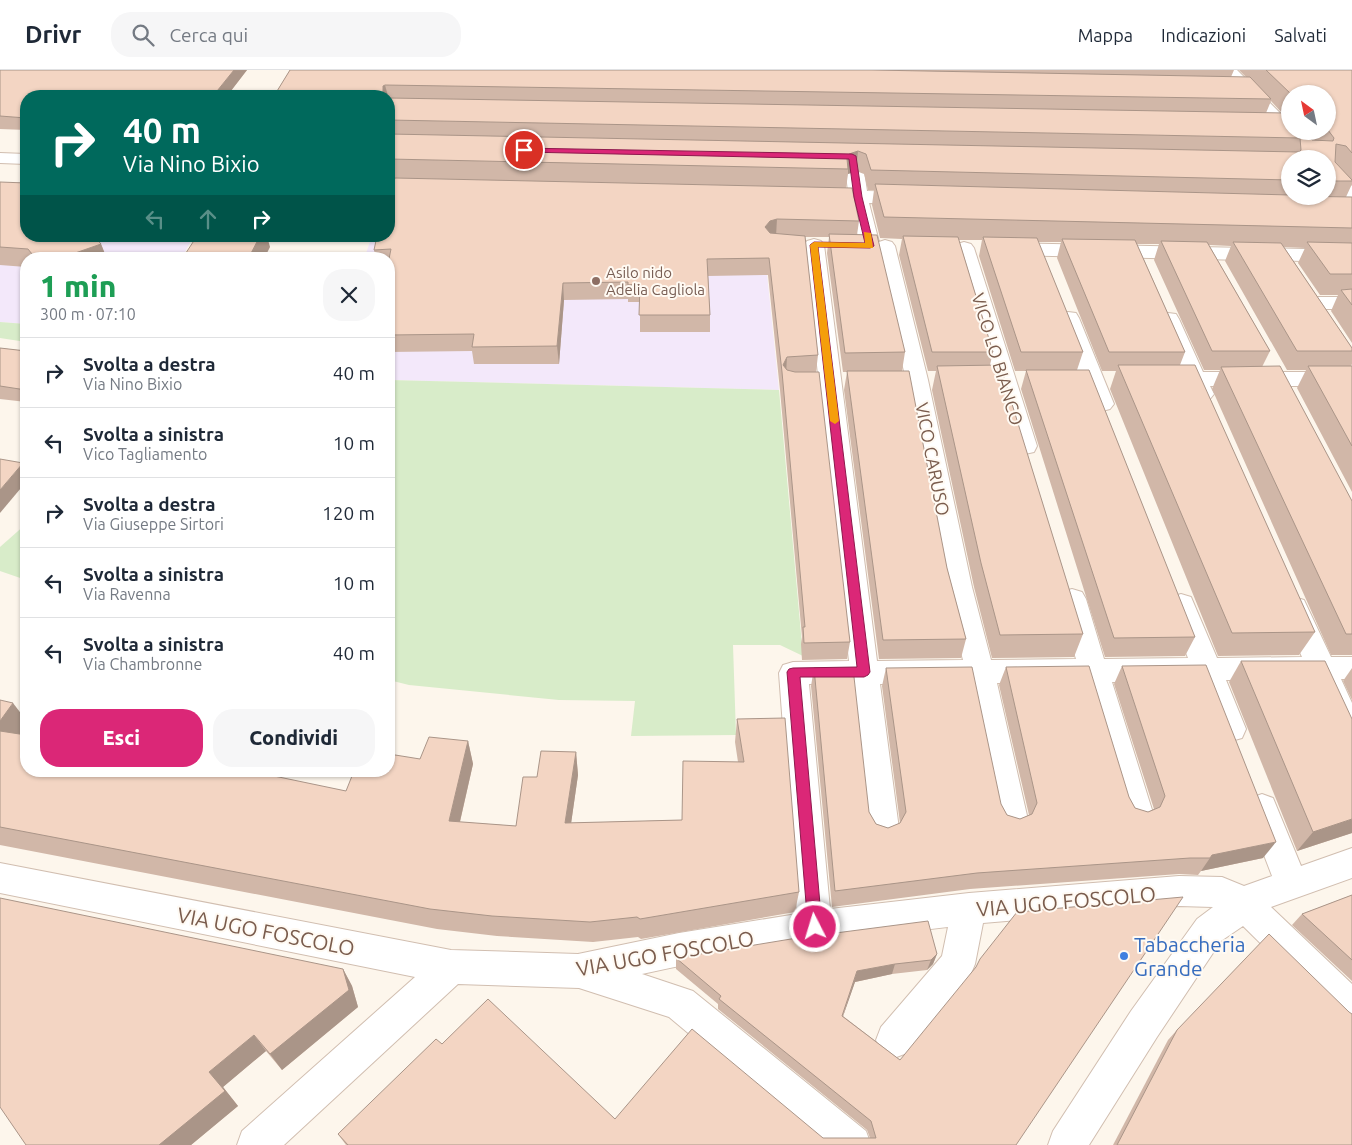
<!DOCTYPE html>
<html lang="it">
<meta charset="utf-8">
<style>
:root{--surface:#fff;--page:#f6f6f7;--text:#1f2937;--muted:#747a83;--line:#e0e1e3;--accent:#db2777}
body{margin:0;font-family:Ubuntu,sans-serif;background:var(--page);color:var(--text);height:100vh;display:flex;flex-direction:column;font-size:19px;white-space:nowrap}
*{box-sizing:border-box;margin:0}
p{font-size:16px;color:var(--muted)}
.icon{flex:none;width:28px;height:28px;fill:none;stroke:currentColor;stroke-width:2;stroke-linecap:round;stroke-linejoin:round}
.map{position:relative;flex:1;overflow:hidden}
.sheet{position:absolute;left:20px;top:182px;width:375px;height:525px;display:flex;flex-direction:column;background:var(--surface);border-radius:20px;box-shadow:0 1px 4px #0004}
.sheet>*{flex:none}
.top-card{position:absolute;left:20px;top:20px;width:375px;height:152px;border-radius:20px;box-shadow:0 1px 4px #0004;background:#00695c;color:#fff;overflow:hidden}
.needle{width:32px;rotate:327deg}
.controls{position:absolute;left:1281px;top:15px;display:grid;gap:10px}
.controls a{display:grid;place-items:center;width:55px;height:55px;border-radius:50%;background:var(--surface);box-shadow:0 1px 4px #0004;font-size:25px}
.pin{position:absolute;display:grid;place-items:center;width:42px;height:42px;color:#fff;margin:-21px;border:2px solid #fff;border-radius:50%;box-shadow:0 1px 5px #0007}
.me{position:absolute;width:55px;margin:-28px;rotate:355deg;stroke-linejoin:round;filter:drop-shadow(0 0 4px #0008)}
.turn{display:flex;align-items:center;gap:18px;height:105px;padding:0 20px;font-size:22px}
.turn .icon{width:65px;height:65px;stroke-width:2.5}
.turn b{display:block;font-size:35px;line-height:42px}
.lanes{display:flex;align-items:center;height:48px;padding:0 20px;background:#0003;justify-content:center;gap:25px;direction:ltr}
.lanes .off{opacity:.35}
.round{display:grid;place-items:center;flex:none;width:52px;height:52px;border-radius:20px;background:var(--page)}
.overview{display:flex;align-items:center;justify-content:space-between;height:85px;padding:0 20px}
h1{font-size:30px;font-weight:800;line-height:38px;color:#1e9e55}
.action{display:flex;gap:10px;margin-top:auto;padding:10px 20px}
.action a{flex:1;height:58px;border-radius:20px;background:var(--accent);color:#fff;font-size:20px;font-weight:800;line-height:58px;text-align:center}
.action a+a{background:var(--page);color:var(--text)}
ul{padding:0;list-style:none}
li{display:flex;align-items:center;gap:15px;height:70px;padding:0 20px;border-top:1px solid var(--line)}
li div{flex:1}
li b{display:block;font-size:19px}
li em{font-style:normal}
header{display:flex;align-items:center;gap:30px;box-sizing:border-box;height:70px;padding:0 25px;background:var(--surface);border-bottom:1px solid var(--line)}
header strong{font-size:24px}
nav{display:flex;gap:28px;margin-inline-start:auto;font-size:18px}
.search{width:350px;height:45px;background:var(--page);display:flex;align-items:center;gap:12px;box-sizing:border-box;padding:0 18px;border-radius:20px;color:var(--muted);font-size:19px}
.map>svg:first-child{display:block}
</style>
<header>
<strong>Drivr</strong>
<div class="search"><svg class="icon" aria-label="search" viewBox="0 0 24 24"><circle cx="10" cy="10" r="6"/><path d="M15 15l6 6"/></svg>Cerca qui</div>
<nav><a>Mappa</a><a>Indicazioni</a><a>Salvati</a></nav>
</header>
<div class="map">
<svg width="1352" height="1075" viewBox="0 0 1352 1075">
<rect width="100%" height="100%" fill="#fdf6ec"/>
<g fill="#f3e8fa">
<polygon points="0,114 26,166 194,166 181,189 26,189 26,254 0,252"/>
<polygon points="763,165 779,320 389,310 389,189 364,189 372,166"/>
</g>
<g fill="#d8ecc9">
<polygon points="0,252 26,254 26,272 0,268"/>
<polygon points="389,310 779,320 803,586 780,575 733,575 736,665 631,666 635,631 559,630 409,615 389,610"/>
<polygon points="26,454 26,510 0,501 0,477"/>
</g>
<g fill="none" stroke-linecap="round" stroke-linejoin="round">
<g stroke="#d1beb0" stroke-width="2">
<g id="minor">
<path d="M833 0H849L867 121 910 122 917 124 919 128 917 132 910 134 869 133 879 172 885 170 892 172 895 176 928 310 972 517 991 590 1076 589 1058 529 1062 522 1072 519 1082 522 1086 529 1104 589 1188 588 1167 534 1171 527 1181 524 1191 527 1217 588 1302 587 1280 537 1284 530 1294 527 1304 530 1331 587H1352V609H1341L1352 633V679L1341 675 1312 610H1226L1246 659 1242 668 1231 671 1220 668 1197 611 1112 612 1153 743 1148 753 1137 757 1126 753 1121 743 1083 612 997 613 1028 750 1023 760 1012 764 1001 760 996 750 968 613 880 614 899 759 894 769 883 773 872 769 867 759 851 614H809L830 839 969 823 1179 806 1222 807 1244 816 1272 806 1246 738 1251 728 1262 724 1273 728 1301 796 1352 778V808L1271 837 1352 914V957L1339 951 1243 856 1221 871 1157 967 1089 1075H1048L1053 1061 1131 941 1197 849 1213 837 1179 836 983 853 975 894 970 906 907 983 894 988 881 983 876 970 881 957 942 886 948 857C846 869 743 881 642 904L693 921 866 1061 871 1075H822L669 947 579 918 458 914 284 1075H237L242 1061 415 907 0 823V793L451 880 578 884 679 863 797 844 779 603 783 595 793 592 849 591 804 175 807 171 814 169 821 171 824 175 877 591 963 590 944 517 906 310 876 180 870 182 863 180 860 176 850 132 808 130 806 126 808 122 848 121Z"/>
<polygon points="1220,0 1237,0 1290,53 1290,61 1298,61 1324,89 1305,89"/>
<polygon points="0,83 26,84 26,94 0,93"/>
<polygon points="1328,96 1335,98 1352,116 1352,133 1345,131 1328,112"/>
<polygon points="964,172 971,174 974,178 1037,376 1034,382 1025,384 1016,382 1013,376 954,178 957,174"/>
<polygon points="1004,173 1352,180 1352,192 1004,185 997,183 994,179 997,175"/>
<polygon points="1312,227 1352,227 1352,239 1312,239 1305,237 1301,233 1305,229"/>
<polygon points="1068,242 1076,243 1079,248 1114,334 1110,339 1102,341 1094,339 1090,334 1057,248 1060,243"/>
<polygon points="1168,243 1176,244 1179,249 1203,302 1352,302 1352,316 1210,316 1214,324 1210,329 1202,331 1194,329 1187,316 1165,316 1157,314 1154,309 1157,304 1181,302 1157,249 1160,244"/>
</g>
</g>
<use href="#minor" fill="#fff" fill-rule="evenodd"/>
</g>
<g fill="#d1b7a8" fill-rule="evenodd">
<polygon points="0,0 247,0 227,26 26,26 26,60 0,59"/>
<path d="M290 0H1234L1231 7H1246L1239 0H1352V114L1346 127H1352V273L1331 241 1338 225H1320L1298 193 1305 178 1284 177 1352 278V294L1351 296H1352V422L1297 318 1306 300H1287L1225 191 1231 176 1209 175 1270 281 1262 297 1352 431V585H1331L1212 319 1220 300H1204L1154 190 1159 174H1137L1185 282 1180 295 1315 562 1299 585 1218 586 1110 319 1116 301H1102L1057 188 1061 172H1038L1083 282 1077 300 1195 567 1185 586 1105 587 1021 319 1026 301H1015L979 186 982 170H959L993 282 990 295 1083 564 1074 587 992 588 974 517 932 320 936 301H928L899 185 902 169 880 168 872 135 874 120H868L864 104 856 101 848 104 846 118 859 151 857 165 905 282 902 301 947 498 966 569 961 588 879 589 844 320 847 302H843L827 183 829 167H805L818 285 816 302 850 572 847 589 802 590 801 574 802 567 780 320 768 205 708 206 710 245V262H640V232H628V229L564 230 559 294H474L472 281 389 282V189H376L374 180 394 110H389V26H274ZM1290 24H1328V61H1290ZM1271 31 1282 43H1266ZM1290 89H1328V126H1290Z"/>
<polygon points="0,112 101,174 107,189 26,189 26,197 0,195"/>
<polygon points="0,278 26,281 26,332 0,329"/>
<polygon points="1241,591 1352,763 1297,781 1229,612"/>
<polygon points="1122,596 1263,788 1201,801 1198,805 1179,804 970,819 832,837 811,616 814,598 869,742 876,754 888,758 900,753 882,616 886,598 1001,734 1007,745 1020,749 1029,745 999,615 1006,597 1129,727 1135,738 1148,742 1154,739 1114,614"/>
<polygon points="1352,598 1352,630 1343,611"/>
<polygon points="0,630 26,650 26,661 24,664 346,721 420,689 468,671 473,694 460,752 516,756 537,707 576,682 578,705 571,753 682,750 738,692 735,672 737,649 799,822 795,842 641,869 638,867 593,872 497,866 437,859 0,775"/>
<polygon points="1352,825 1352,911 1292,855 1302,844"/>
<polygon points="937,884 933,894 927,900 892,904 855,912 843,946 900,990 1016,1075 346,1075 338,1064 442,974 615,1049 823,1068 870,1068 867,1060 718,939 718,934 676,899 676,888"/>
<polygon points="343,899 352,916 358,937 282,1000 266,981 223,1017 238,1036 191,1075 26,1075"/>
<polygon points="1349,942 1352,1075 1113,1075 1168,970 1177,960"/>
</g>
<g fill="#aa9588">
<polygon points="234,0 247,0 227,26 213,26"/>
<polygon points="385,15 388,26 383,26 383,16"/>
<polygon points="858,81 856,101 848,104 848,99 847,89 849,84"/>
<polygon points="777,149 776,166 768,168 765,157 770,151"/>
<polygon points="259,166 267,166 270,177 264,189 248,189"/>
<polygon points="101,174 107,189 58,189"/>
<polygon points="563,213 564,230 559,294 557,276"/>
<polygon points="787,287 786,304 783,295"/>
<polygon points="23,393 26,398 26,412 0,443 0,420"/>
<polygon points="13,633 26,650 26,661 11,682 0,668 0,651"/>
<polygon points="468,671 473,694 455,773 449,751"/>
<polygon points="576,682 578,705 568,775 565,753"/>
<polygon points="1352,749 1352,763 1297,781 1313,762"/>
<polygon points="1276,772 1263,788 1201,801 1212,785"/>
<polygon points="937,884 933,894 927,900 931,890"/>
<polygon points="895,894 892,904 855,912 840,955 857,901"/>
<polygon points="343,899 352,916 358,937 282,1000 270,984"/>
<polygon points="254,965 266,981 223,1017 238,1036 191,1075 159,1075 209,1002"/>
</g>
<g fill="#f3d5c3" stroke="#aa9588">
<polygon points="0,0 234,0 213,26 26,26 26,48 0,46"/>
<polygon points="290,0 872,0 1250,7 1271,29 385,15 383,16 383,26 274,26"/>
<polygon points="1266,0 1352,0 1352,83 1346,76 1336,74 1335,92 1352,110 1352,111 1328,111 1328,89 1290,89 1290,110 871,100 866,84 858,81 849,84 847,89 848,99 389,89 389,64 1299,82 1301,80 1300,68 389,50 389,28 1285,43 1290,48 1290,61 1304,61 1312,70 1333,71 1334,68 1328,60 1328,24 1291,24"/>
<polygon points="395,108 852,118 859,151 777,149 770,151 765,157 770,163 805,166 818,285 787,287 783,295 787,300 795,302 819,302 850,572 804,573 803,557 805,557 782,302 769,188 707,189 710,245 639,245 640,214 628,215 628,212 563,213 557,276 472,277 474,264 389,265 389,189 391,179 374,180 377,166 389,166 389,128"/>
<polygon points="0,112 26,113 26,166 94,166 101,174 58,189 36,189 28,179 0,177"/>
<polygon points="875,114 1290,125 1290,126 1352,127 1352,158 884,147"/>
<polygon points="829,164 877,165 905,282 845,283"/>
<polygon points="197,166 260,166 248,189 182,189"/>
<polygon points="903,166 958,167 993,282 932,282"/>
<polygon points="983,167 1037,168 1083,282 1021,282"/>
<polygon points="1062,169 1135,170 1185,282 1109,282"/>
<polygon points="1161,171 1207,172 1270,281 1212,281"/>
<polygon points="1233,172 1281,173 1352,278 1352,281 1297,281"/>
<polygon points="1307,172 1352,173 1352,204 1330,204"/>
<polygon points="1352,219 1352,235 1341,220"/>
<polygon points="0,278 26,281 26,320 0,316"/>
<polygon points="1000,295 1083,564 1000,565 981,493 937,296"/>
<polygon points="1118,295 1195,295 1315,562 1232,563"/>
<polygon points="1280,296 1352,431 1352,564 1346,564 1221,297"/>
<polygon points="1308,296 1352,296 1352,376"/>
<polygon points="1026,300 1089,300 1195,567 1114,568"/>
<polygon points="847,301 909,301 947,498 966,569 883,570"/>
<polygon points="0,389 23,393 0,420"/>
<polygon points="1241,591 1325,591 1352,649 1352,749 1313,762"/>
<polygon points="1206,595 1276,772 1212,785 1210,788 1190,788 977,803 835,821 814,598 853,598 869,742 876,754 888,758 900,753 906,742 886,598 972,597 1001,734 1007,745 1020,749 1032,744 1037,733 1006,597 1089,596 1129,727 1135,738 1148,742 1160,737 1165,726 1122,596"/>
<polygon points="0,630 13,633 0,651"/>
<polygon points="785,648 799,822 640,849 637,847 590,852 492,846 430,839 0,757 0,661 26,665 26,701 250,701 346,721 354,701 389,701 389,684 420,689 429,667 468,671 449,751 516,756 523,707 537,707 541,681 576,682 565,753 682,750 683,691 744,692 737,649"/>
<polygon points="1352,825 1352,890 1302,844"/>
<polygon points="1183,827 1016,1075 348,1075 338,1064 436,969 442,974 488,929 615,1049 692,959 823,1068 876,1068 871,1051 719,929 721,926 676,888 797,868 928,851 937,884 931,890 895,894 857,901 842,946 900,990 976,897 980,889 1017,842"/>
<polygon points="0,828 343,899 349,920 270,984 254,965 209,1002 225,1021 159,1075 26,1075 0,1037"/>
<polygon points="1269,864 1349,942 1352,944 1352,1075 1117,1075 1177,960"/>
</g>
<polygon fill="#db2777" stroke="#8e194d" points="521,78 852,84 856,86 862,127 874,176 870,178 818,177 870,602 868,605 864,607 800,607 822,857 820,862 815,864 810,862 808,857 787,602 789,599 793,598 857,597 810,175 814,172 865,173 854,127 849,89 524,82 520,80"/>
<polygon fill="#f59e0b" points="864,162 871,163 873,178 818,177 839,351 835,354 830,351 810,175 814,172 865,173"/>
<circle fill="#8d6e63" stroke="#fffaf3" stroke-width="2" cx="596" cy="211" r="5"/>
<circle fill="#3f7fe0" stroke="#fffaf3" stroke-width="2" cx="1124" cy="886" r="5"/>
<g text-anchor="middle" dominant-baseline="central" stroke-width="4" stroke-linejoin="round" paint-order="stroke">
<g font-size="15" fill="#785e54" stroke="#fffaf3" text-anchor="start">
<text x="606" y="202">Asilo nido<tspan x="606" dy="17">Adelia Cagliola</tspan></text>
</g>
<g font-size="18" fill="#7a5c4d" stroke="#fffaf3">
<text transform="translate(998 289) rotate(73)">VICO LO BIANCO</text>
<text transform="translate(933 389) rotate(79)">VICO CARUSO</text>
</g>
<g font-size="21" fill="#7a5c4d" stroke="#fffaf3">
<text transform="translate(1066 831) rotate(-5)">VIA UGO FOSCOLO</text>
<text transform="translate(266 861) rotate(11)">VIA UGO FOSCOLO</text>
<text transform="translate(665 883) rotate(-10)">VIA UGO FOSCOLO</text>
</g>
<g font-size="21" fill="#366cbe" stroke="#fffaf3" text-anchor="start">
<text x="1134" y="874">Tabaccheria<tspan x="1134" dy="24">Grande</tspan></text>
</g>
</g>
</svg>
<div class="controls">
<a><svg class="needle" viewBox="-14 -14 28 28"><path d="M0-13l5 13h-10z" fill="#e53935"/><path d="M0 13l5-13h-10z" fill="#747a83"/></svg></a>
<a><svg class="icon" aria-label="layers" viewBox="0 0 24 24"><path d="M12 4l9 5-9 5-9-5zM3 14l9 5 9-5"/></svg></a>
</div>
<div class="pin" style="left:524px;top:80px;background:#d93025"><svg class="icon" aria-label="arrive" viewBox="0 0 24 24"><path d="M6 21V4h12l-3 4 3 4H6"/></svg></div>
<svg class="me" style="left:815px;top:857px" viewBox="-20 -20 40 40"><circle r="17" fill="#db2777" stroke="#fff" stroke-width="3"/><path d="M0-11L8 9 0 5-8 9z" fill="#fff"/></svg>
<div class="top-card">
<div class="turn"><svg class="icon" aria-label="right" viewBox="0 0 24 24"><path d="M7 20v-9h11M14 6l5 5-5 5"/></svg><div><b>40 m</b>Via Nino Bixio</div></div>
<div class="lanes"><svg class="icon off" aria-label="left" viewBox="0 0 24 24"><path d="M17 20v-9H6M10 6l-5 5 5 5"/></svg><svg class="icon off" aria-label="ahead" viewBox="0 0 24 24"><path d="M12 20V5M6 11l6-6 6 6"/></svg><svg class="icon" aria-label="right" viewBox="0 0 24 24"><path d="M7 20v-9h11M14 6l5 5-5 5"/></svg></div>
</div>
<section class="sheet">
<div class="overview"><div><h1>1 min</h1><p>300 m · 07:10</p></div><a class="round"><svg class="icon" aria-label="close" viewBox="0 0 24 24"><path d="M6 6l12 12M18 6L6 18"/></svg></a></div>
<ul>
<li><svg class="icon" aria-label="right" viewBox="0 0 24 24"><path d="M7 20v-9h11M14 6l5 5-5 5"/></svg><div><b>Svolta a destra</b><p>Via Nino Bixio</p></div><em>40 m</em></li>
<li><svg class="icon" aria-label="left" viewBox="0 0 24 24"><path d="M17 20v-9H6M10 6l-5 5 5 5"/></svg><div><b>Svolta a sinistra</b><p>Vico Tagliamento</p></div><em>10 m</em></li>
<li><svg class="icon" aria-label="right" viewBox="0 0 24 24"><path d="M7 20v-9h11M14 6l5 5-5 5"/></svg><div><b>Svolta a destra</b><p>Via Giuseppe Sirtori</p></div><em>120 m</em></li>
<li><svg class="icon" aria-label="left" viewBox="0 0 24 24"><path d="M17 20v-9H6M10 6l-5 5 5 5"/></svg><div><b>Svolta a sinistra</b><p>Via Ravenna</p></div><em>10 m</em></li>
<li><svg class="icon" aria-label="left" viewBox="0 0 24 24"><path d="M17 20v-9H6M10 6l-5 5 5 5"/></svg><div><b>Svolta a sinistra</b><p>Via Chambronne</p></div><em>40 m</em></li>
</ul>
<div class="action"><a>Esci</a><a>Condividi</a></div>
</section>
</div>
